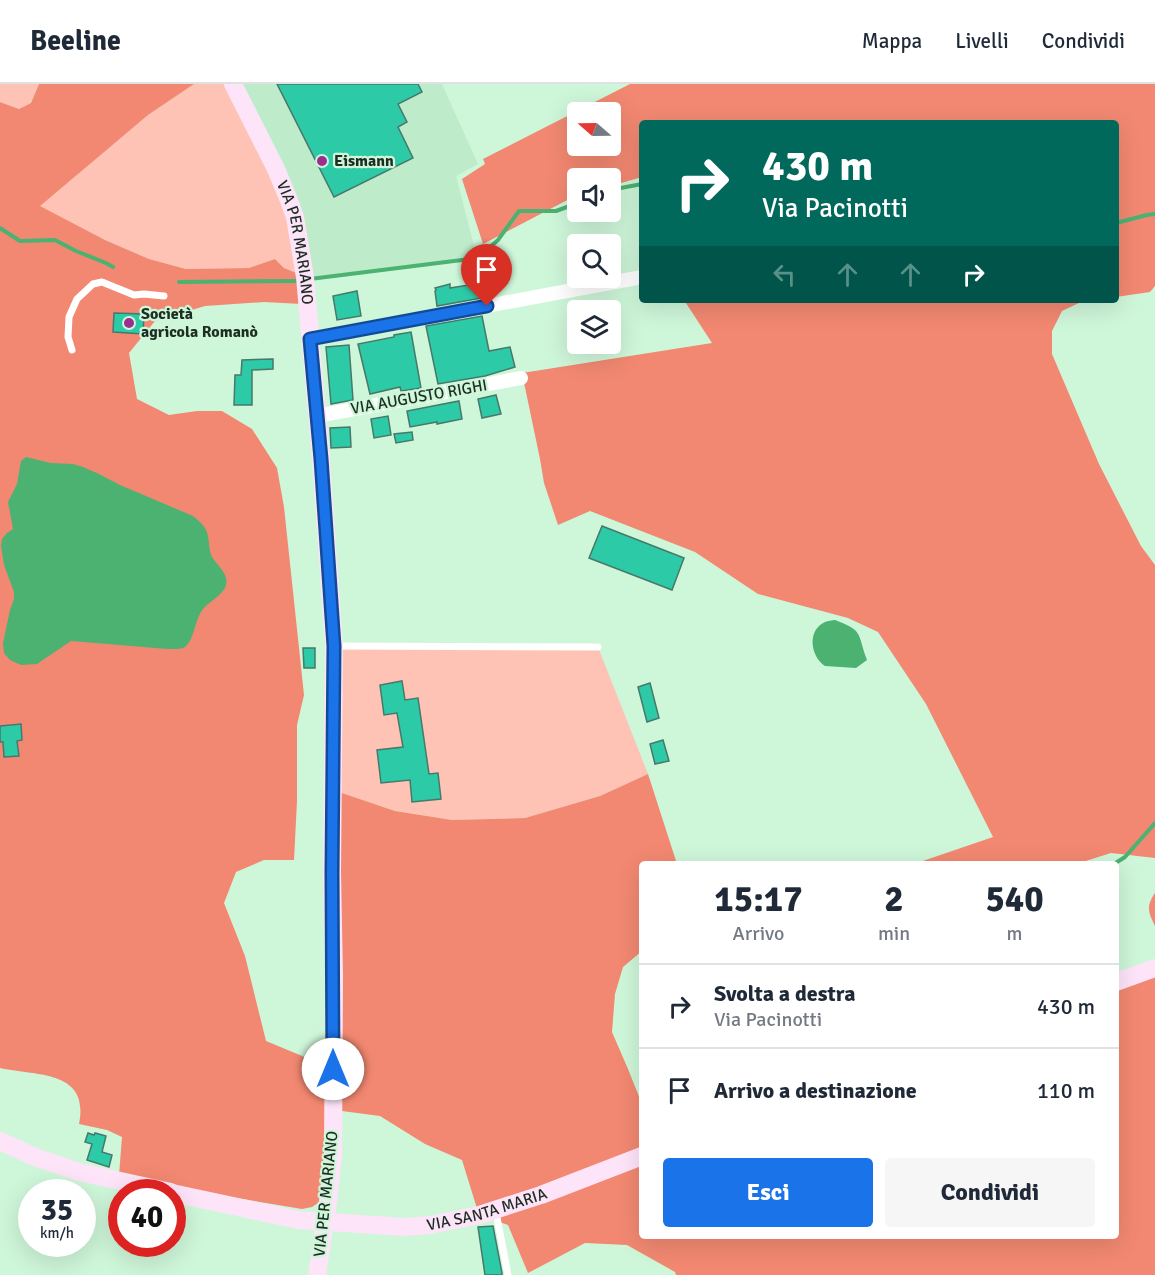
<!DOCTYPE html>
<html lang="it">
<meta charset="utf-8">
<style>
:root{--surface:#fff;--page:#f6f6f7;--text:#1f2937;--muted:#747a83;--line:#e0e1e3;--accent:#1a73e8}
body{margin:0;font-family:Signika,sans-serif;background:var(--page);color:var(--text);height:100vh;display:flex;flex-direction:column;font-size:22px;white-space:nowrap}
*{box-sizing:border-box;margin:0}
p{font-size:20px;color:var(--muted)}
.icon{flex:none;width:33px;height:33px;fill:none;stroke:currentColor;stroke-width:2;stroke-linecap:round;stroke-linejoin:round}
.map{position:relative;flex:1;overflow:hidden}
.sheet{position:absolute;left:639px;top:777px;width:480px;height:378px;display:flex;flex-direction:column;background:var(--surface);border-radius:6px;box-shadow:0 6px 24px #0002}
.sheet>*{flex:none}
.guide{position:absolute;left:639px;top:36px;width:480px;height:183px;border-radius:6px;box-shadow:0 6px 24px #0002;background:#00695c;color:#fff;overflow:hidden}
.needle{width:39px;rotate:290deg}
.tools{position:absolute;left:567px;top:18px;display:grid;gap:12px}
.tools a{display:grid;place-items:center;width:54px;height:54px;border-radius:6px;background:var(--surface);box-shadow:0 6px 24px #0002;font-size:30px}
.speed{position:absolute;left:18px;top:1095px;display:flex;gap:12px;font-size:30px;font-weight:700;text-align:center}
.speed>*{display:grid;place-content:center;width:78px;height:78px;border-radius:50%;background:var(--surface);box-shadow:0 6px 24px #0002;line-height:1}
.speed small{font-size:15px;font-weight:400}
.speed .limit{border:9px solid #d22;background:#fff;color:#111}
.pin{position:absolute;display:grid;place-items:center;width:51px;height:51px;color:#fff;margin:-62px -26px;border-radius:50% 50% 50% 0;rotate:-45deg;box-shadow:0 0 6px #0007}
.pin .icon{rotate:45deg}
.me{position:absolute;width:66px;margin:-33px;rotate:0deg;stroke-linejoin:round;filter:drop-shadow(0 0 4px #0008)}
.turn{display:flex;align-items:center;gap:21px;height:126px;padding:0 24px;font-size:27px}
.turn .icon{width:78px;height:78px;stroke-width:2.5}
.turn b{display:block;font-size:42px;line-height:51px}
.lanes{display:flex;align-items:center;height:57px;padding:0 24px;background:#0003;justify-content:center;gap:30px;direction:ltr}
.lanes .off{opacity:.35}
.eta{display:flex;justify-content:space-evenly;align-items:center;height:102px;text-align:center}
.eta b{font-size:36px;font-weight:800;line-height:42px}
.primary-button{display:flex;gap:12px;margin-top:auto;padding:12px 24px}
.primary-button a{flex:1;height:69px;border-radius:6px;background:var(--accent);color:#fff;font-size:24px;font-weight:800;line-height:69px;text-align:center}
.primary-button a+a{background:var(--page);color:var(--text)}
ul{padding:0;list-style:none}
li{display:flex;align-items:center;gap:18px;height:84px;padding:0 24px;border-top:2px solid var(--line)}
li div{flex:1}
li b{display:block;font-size:22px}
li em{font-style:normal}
header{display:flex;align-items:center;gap:36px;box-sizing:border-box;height:84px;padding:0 30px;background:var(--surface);border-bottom:2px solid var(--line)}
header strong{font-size:28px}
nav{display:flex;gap:33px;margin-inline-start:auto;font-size:21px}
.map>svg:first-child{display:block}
</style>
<header>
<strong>Beeline</strong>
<nav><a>Mappa</a><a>Livelli</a><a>Condividi</a></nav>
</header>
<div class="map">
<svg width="1155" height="1191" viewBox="0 0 1155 1191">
<rect width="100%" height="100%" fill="#cef6d9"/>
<polygon fill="#beeccb" points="240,0 442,0 478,80 456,92 477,173 310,194"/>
<g fill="#fec3b5">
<polygon points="0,0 39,0 31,19 19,25 0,18"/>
<polygon points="194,0 228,0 284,117 299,190 284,184 275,175 249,184 187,185 149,175 105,156 39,122 148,31"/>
<polygon points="338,562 598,563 648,690 600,712 525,734 452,736 395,727 339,708"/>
</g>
<g fill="#f28871" fill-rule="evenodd">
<path d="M39 0H194L148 31 40 122 105 156 149 175 186 185 249 184 275 175 284 184 299 190 302 220 264 218 205 222 155 237 129 269 137 315 169 331 197 327H222L252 345 277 384 284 423 304 611 297 641V717L294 776H264L236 788 224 819 245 872 266 957 331 984 321 1117 312 1123 302 1125 195 1107 119 1091 122 1053 107 1046 79 1040C90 986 37 992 0 984V18L19 25 31 19Z"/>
<path d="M630 0H1155V202L1150 208 1116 213V39H642V93L611 102 610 94H578L577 111 483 160 462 95 485 80 483 75ZM578 28H610V62H578Z"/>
<polygon points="684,216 1094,216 1081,218 1062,227 1052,247 1052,270 1099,380 1141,462 1155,481 1155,774 1111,769 1076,780 914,780 993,753 926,620 878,548 848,534 758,510 695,468 590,427 558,441 544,399 540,375 522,289 712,259"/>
<polygon points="648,690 677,780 642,780 642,867 623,883 615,910 612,948 628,985 642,1020 642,1152 1116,1152 1116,898 1155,884 1155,1191 676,1191 675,1188 627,1161 585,1159 528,1189 508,1141 479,1131 462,1076 425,1060 380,1032 342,1027 339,708 395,727 452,736 525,734 600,712"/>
<path d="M1155 809V842C1148 828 1146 822 1155 809Z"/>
</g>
<g fill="#4bb272">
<path d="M26 373 51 379 73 380 83 383 99 390 120 401 193 432C198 436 203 440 206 446 210 454 208 465 212 473 217 481 229 490 226 501 223 512 207 518 201 528 195 537 194 555 186 562 182 566 174 565 168 565L71 557 37 580 21 581 10 576 4 569 3 559 10 526 14 515V508L4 481 1 462 2 455 7 449 13 445 8 418 17 400 21 377Z"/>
<path d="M835 536C864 547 857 549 867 576L856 584 825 582C810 572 807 546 825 538 828 537 832 536 835 536Z"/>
</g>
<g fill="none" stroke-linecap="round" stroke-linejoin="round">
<g stroke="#4bb272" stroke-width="4">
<polyline points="610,106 642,100"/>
<polyline points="1116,139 1147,131 1155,130"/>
<polyline points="0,144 20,157 55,156 76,167 106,179 113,183"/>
<polyline points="310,195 478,174 498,156 519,127 556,127 578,119"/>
<polyline points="179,198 297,197"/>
<polyline points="1114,780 1125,773 1155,739"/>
</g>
</g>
<g fill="#2dcaa7" stroke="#48786a" stroke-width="1.5">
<polygon points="277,0 418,0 422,8 398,20 407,38 398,43 413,74 334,113"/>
<polygon points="490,191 493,212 437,222 435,207 436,206 435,204 450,200 450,204 469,201 468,195"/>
<polygon points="357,207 361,232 337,236 333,212"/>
<polygon points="114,229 144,230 143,250 113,248"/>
<polygon points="482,232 489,267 510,263 515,283 485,292 438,300 426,242"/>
<polygon points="411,248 421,304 401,307 400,303 370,310 358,260 394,253 394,251"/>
<polygon points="349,261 353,316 331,320 326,263"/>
<polygon points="273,275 273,285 252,286 252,321 234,321 235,291 241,291 242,276"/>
<polygon points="496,311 501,330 482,334 478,315"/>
<polygon points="459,317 462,335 437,340 437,338 410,343 407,327"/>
<polygon points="388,332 391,351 374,354 371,335"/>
<polygon points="350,343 351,363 331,364 330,344"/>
<polygon points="412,348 413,356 396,359 394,350"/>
<polygon points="602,442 684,474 672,506 589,474"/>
<polygon points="303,564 315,564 315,584 304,584"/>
<polygon points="402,597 405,616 418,614 429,690 438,689 441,715 412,718 410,696 381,699 377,666 403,663 397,629 384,631 380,601"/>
<polygon points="650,599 659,634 647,638 638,603"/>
<polygon points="21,640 22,656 17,657 19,672 4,673 3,658 0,658 0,642"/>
<polygon points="663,656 669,677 655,680 650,660"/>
<polygon points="88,1049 94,1051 95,1049 106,1052 102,1068 112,1071 109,1083 87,1076 92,1060 85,1058"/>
<polygon points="493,1142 502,1189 502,1191 485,1191 478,1143"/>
</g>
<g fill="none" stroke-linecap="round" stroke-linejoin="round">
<g stroke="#fff" stroke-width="7">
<polyline points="72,266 68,253 69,233 77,215 93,200 102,198 134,211 144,210 164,212"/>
<polyline points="334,562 598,563"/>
<polyline points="496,1128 508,1191"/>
</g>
<g stroke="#fff" stroke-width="14">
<polyline points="310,255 642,193"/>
<polyline points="317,332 521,294"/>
</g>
<g stroke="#fee4f9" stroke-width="18">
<path id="s1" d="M233 0 276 85 288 114 295 133 305 193 321 375 334 562 332 789 334 893 333 1071 328 1118 317 1191"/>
<polyline points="1116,898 1155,884"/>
<polyline points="0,1057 35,1073 79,1088 171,1108"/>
<path id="s2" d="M172 1109 299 1136 405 1143 430 1141 479 1131 541 1111 642 1072"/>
</g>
</g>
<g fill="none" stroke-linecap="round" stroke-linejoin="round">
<g stroke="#114b97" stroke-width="15">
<polyline id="route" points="333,985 332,789 334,562 321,375 310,255 487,222"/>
</g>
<use href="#route" stroke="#1a73e8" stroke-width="10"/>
</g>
<g fill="#9c2f8e" stroke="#cef6d9" stroke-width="2">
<circle cx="322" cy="77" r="6"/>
<circle cx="129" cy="239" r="6"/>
</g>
<g text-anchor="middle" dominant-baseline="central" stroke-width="4.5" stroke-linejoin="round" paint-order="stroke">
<g font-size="16" font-weight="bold" fill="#1d2d22" stroke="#cef6d9" text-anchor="start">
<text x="334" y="77">Eismann</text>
<text x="141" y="230">Società<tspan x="141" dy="18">agricola Romanò</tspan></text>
</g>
<g font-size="16" fill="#1d2d22" stroke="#cef6d9">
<text stroke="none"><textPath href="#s1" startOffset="172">VIA PER MARIANO</textPath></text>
<text transform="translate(419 313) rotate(-10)">VIA AUGUSTO RIGHI</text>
<text transform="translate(326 1110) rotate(-84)">VIA PER MARIANO</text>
<text stroke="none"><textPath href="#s2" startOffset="320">VIA SANTA MARIA</textPath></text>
</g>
</g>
</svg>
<div class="tools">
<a><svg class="needle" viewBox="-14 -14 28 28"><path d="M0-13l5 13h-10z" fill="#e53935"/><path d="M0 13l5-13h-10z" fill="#747a83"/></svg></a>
<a><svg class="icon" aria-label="sound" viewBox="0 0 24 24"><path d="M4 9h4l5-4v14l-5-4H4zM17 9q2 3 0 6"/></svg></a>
<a><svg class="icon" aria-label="search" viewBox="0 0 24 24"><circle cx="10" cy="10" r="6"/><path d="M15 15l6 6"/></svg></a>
<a><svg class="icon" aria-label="layers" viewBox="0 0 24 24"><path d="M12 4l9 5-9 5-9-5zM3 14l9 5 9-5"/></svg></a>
</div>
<div class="speed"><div>35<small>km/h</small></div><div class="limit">40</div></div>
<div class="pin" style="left:487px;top:222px;background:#d93025"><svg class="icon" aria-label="arrive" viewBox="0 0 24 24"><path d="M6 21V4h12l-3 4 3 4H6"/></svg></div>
<svg class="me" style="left:333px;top:985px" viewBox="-20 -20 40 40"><circle r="19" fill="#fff"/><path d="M0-13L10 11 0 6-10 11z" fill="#1a73e8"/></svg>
<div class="guide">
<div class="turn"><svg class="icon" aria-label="right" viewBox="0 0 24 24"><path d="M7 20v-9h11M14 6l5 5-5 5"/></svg><div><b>430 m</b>Via Pacinotti</div></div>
<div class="lanes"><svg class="icon off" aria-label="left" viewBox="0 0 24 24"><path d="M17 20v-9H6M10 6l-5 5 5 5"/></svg><svg class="icon off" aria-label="ahead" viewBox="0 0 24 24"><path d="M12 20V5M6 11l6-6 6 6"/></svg><svg class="icon off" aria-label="ahead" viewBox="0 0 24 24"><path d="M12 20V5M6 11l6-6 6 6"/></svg><svg class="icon" aria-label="right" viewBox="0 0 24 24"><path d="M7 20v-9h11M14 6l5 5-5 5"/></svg></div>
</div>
<section class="sheet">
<div class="eta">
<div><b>15:17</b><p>Arrivo</p></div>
<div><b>2</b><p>min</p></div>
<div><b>540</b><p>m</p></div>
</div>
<ul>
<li><svg class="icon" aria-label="right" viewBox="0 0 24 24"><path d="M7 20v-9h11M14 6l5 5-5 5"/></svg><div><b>Svolta a destra</b><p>Via Pacinotti</p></div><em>430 m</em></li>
<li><svg class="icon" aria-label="arrive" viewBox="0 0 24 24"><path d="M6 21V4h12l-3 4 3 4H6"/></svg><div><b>Arrivo a destinazione</b></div><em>110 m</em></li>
</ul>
<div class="primary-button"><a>Esci</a><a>Condividi</a></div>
</section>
</div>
